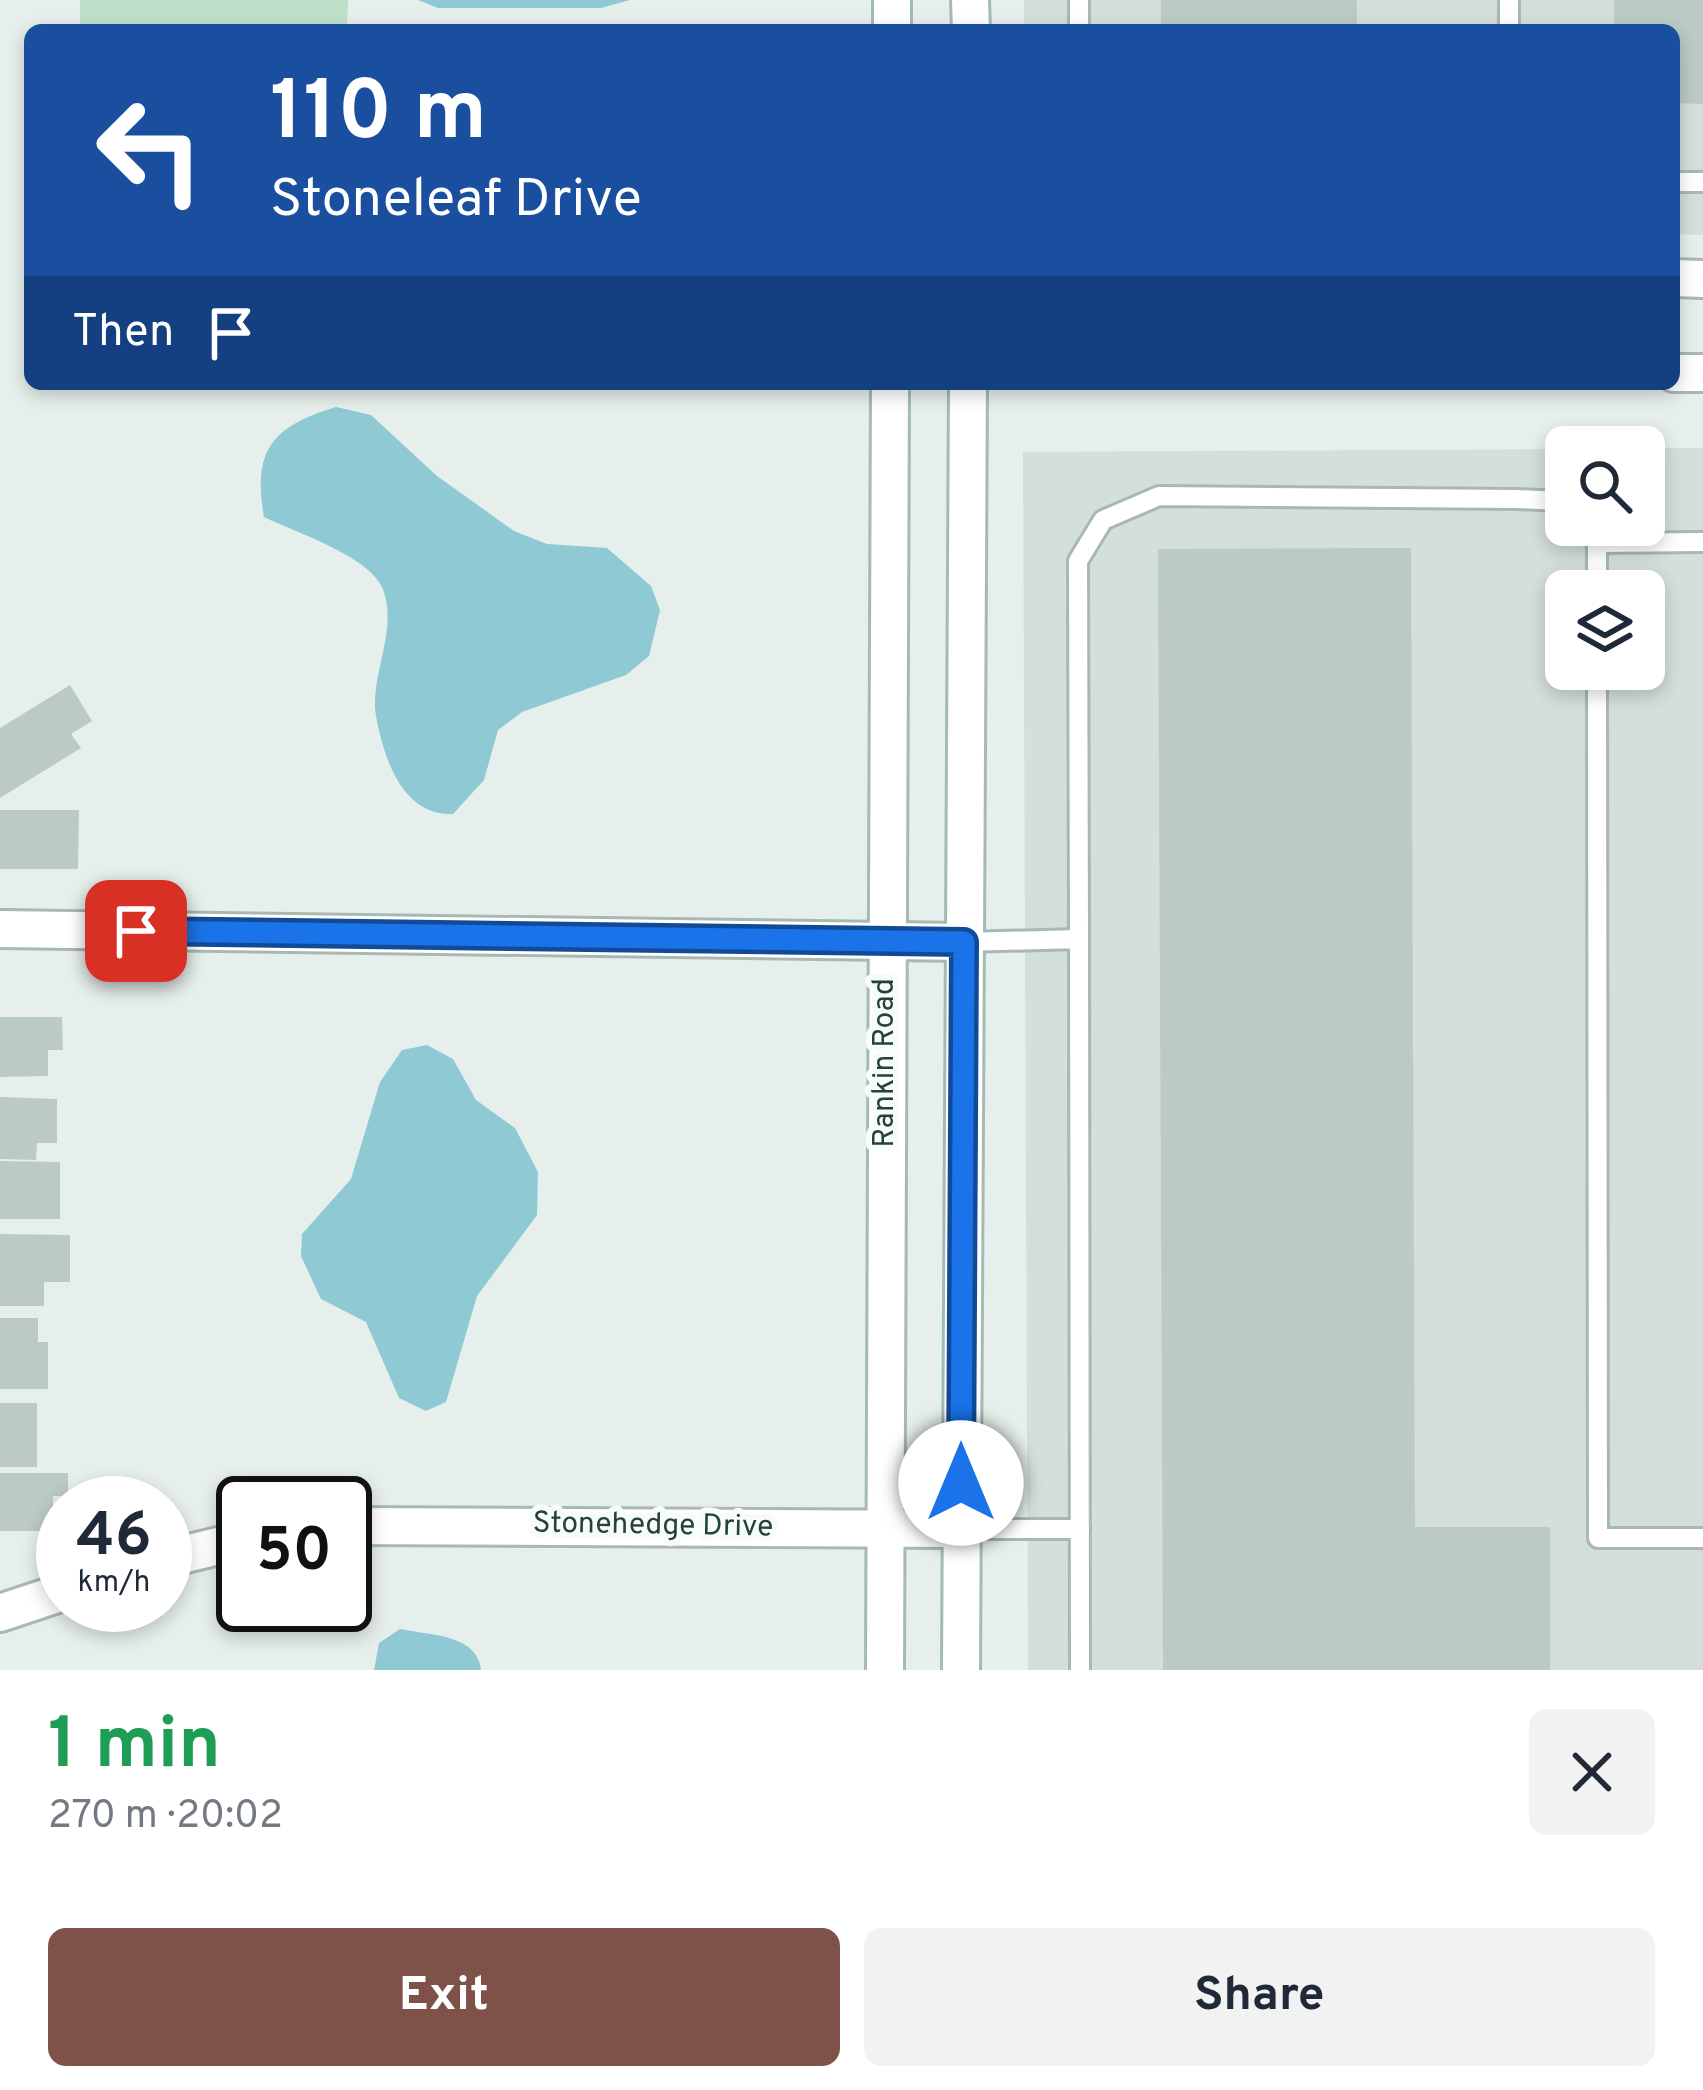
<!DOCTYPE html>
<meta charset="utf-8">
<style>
:root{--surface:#fff;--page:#f2f2f3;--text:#1f2937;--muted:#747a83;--accent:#7f5249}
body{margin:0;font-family:Overpass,sans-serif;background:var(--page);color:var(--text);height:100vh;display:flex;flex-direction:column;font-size:45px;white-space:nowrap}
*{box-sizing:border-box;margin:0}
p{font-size:39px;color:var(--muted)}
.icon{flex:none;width:66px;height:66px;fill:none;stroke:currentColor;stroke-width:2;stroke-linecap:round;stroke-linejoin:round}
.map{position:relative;height:1670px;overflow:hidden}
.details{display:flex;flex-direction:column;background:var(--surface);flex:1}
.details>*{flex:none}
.banner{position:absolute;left:24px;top:24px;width:1656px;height:366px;border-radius:18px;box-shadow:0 6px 18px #0003;background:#1a4fa0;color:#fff;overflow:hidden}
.fabs{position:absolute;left:1545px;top:426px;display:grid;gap:24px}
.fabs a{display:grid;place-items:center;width:120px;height:120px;border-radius:18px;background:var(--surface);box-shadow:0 6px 18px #0003;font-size:60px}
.speed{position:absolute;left:36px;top:1476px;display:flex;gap:24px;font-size:60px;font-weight:700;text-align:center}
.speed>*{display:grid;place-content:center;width:156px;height:156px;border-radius:50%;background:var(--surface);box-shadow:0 6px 18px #0003;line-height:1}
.speed small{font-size:30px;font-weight:400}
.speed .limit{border:6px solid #111;border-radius:18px;background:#fff;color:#111}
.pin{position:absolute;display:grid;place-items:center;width:102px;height:102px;color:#fff;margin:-51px;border-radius:24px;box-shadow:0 6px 18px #0006}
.me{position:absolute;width:132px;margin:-66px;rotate:0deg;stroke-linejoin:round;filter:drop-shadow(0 0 9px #0008)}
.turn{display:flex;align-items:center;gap:42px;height:252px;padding:0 48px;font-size:54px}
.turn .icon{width:156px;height:156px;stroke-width:2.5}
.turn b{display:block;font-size:84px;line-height:102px}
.then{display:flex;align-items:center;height:114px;padding:0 48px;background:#0003;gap:24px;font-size:45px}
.round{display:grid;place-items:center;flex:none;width:126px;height:126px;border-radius:18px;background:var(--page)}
.headline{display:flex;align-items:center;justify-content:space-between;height:204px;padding:0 48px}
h1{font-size:72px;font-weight:700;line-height:90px;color:#1e9e55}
.cta{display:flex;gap:24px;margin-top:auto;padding:24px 48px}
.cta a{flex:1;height:138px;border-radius:18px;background:var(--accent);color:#fff;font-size:48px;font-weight:700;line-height:138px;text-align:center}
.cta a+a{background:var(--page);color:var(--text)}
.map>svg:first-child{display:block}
</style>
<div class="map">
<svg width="1703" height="1670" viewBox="0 0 1703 1670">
<rect width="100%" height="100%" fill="#e6efeb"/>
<g fill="#d4dfda" fill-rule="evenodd">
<polygon points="1024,0 1703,0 1703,235 1674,234 1674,30 1024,30"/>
<path d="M1644 448H1703V1670H1028L1023 452 1566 449V525H1644ZM1566 591H1644V669H1566Z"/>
</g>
<polygon fill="#bfe0c8" points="80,0 348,0 347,30 80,30"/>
<g fill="#8ec9d4">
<polygon points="418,0 630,0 601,8 438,8"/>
<path d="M336 407 371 415 437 476 514 531 547 544 607 548 651 586 660 610 649 656 626 675 522 712 498 730 484 780 453 814C403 816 384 760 376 716 369 674 400 630 382 587 368 556 295 532 264 517 252 449 273 426 336 407Z"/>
<polygon points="427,1045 453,1059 476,1100 515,1128 538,1172 537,1215 477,1296 446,1402 426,1411 399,1398 366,1322 321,1299 301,1256 302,1234 351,1179 380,1082 402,1050"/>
<path d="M400 1629C428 1635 478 1634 481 1670H374L379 1643Z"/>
</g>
<g fill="#bbcac4">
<rect x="1161" y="0" width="196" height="30"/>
<polygon points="1614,0 1703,0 1703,104 1674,103 1674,30 1614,30"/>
<polygon points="1411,548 1415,1527 1550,1527 1550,1670 1163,1670 1158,549"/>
<polygon points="70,685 92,721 71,734 81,748 0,798 0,728"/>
<polygon points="0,810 79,810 78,869 0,869"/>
<polygon points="0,1017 62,1017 63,1050 48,1050 48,1076 0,1077"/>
<polygon points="0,1097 57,1099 57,1143 37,1143 36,1160 0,1159"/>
<polygon points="0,1161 60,1162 60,1219 0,1219"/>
<polygon points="0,1234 70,1235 70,1282 44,1282 44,1306 0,1306"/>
<polygon points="0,1318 38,1318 38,1342 48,1342 48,1389 0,1389"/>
<rect x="0" y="1403" width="37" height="64"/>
<polygon points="0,1473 68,1473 68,1496 53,1496 53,1531 0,1531"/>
</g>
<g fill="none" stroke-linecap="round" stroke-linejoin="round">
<g stroke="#a8b8b2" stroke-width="24">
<g id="service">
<polyline points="1079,0 1079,30"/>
<polyline points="1509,30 1509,0"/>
<polyline points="1674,182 1703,182"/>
<polyline points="1582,525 1597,543 1703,542"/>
<polyline points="1597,543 1597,591"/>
<polyline points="1597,669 1598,1538 1703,1538"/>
<polyline points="1079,939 1078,561 1103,520 1159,496 1517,499 1561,501 1566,506"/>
<polyline points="964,942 1079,939 1080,1670"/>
<polyline points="961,1529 1080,1529"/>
</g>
</g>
<g stroke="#a8b8b2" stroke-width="42">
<g id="minor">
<polyline points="0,929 964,942"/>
<polyline points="345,1526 961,1529"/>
<polyline points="165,1559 243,1540"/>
<polyline points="0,1613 63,1592"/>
</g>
</g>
<g stroke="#a8b8b2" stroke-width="42">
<g id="tertiary">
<polyline points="1674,278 1703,279"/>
<polyline points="1674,373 1703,373"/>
</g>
</g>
<g stroke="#a4bbb3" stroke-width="42">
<g id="secondary">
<polyline points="892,0 892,30"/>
<polyline points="970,0 971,30"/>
<polyline points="885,1670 890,384"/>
<polyline points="961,1670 968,384"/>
</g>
</g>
<use href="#service" stroke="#fff" stroke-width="18"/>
<use href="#minor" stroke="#fff" stroke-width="36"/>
<use href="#tertiary" stroke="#fff" stroke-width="36"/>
<use href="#secondary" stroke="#fff" stroke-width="36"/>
</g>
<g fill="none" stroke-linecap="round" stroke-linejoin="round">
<g stroke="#114b97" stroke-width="30">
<polyline id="route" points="136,931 964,942 961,1483"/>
</g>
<use href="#route" stroke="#1a73e8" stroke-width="21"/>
</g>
<g text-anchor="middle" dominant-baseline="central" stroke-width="12" stroke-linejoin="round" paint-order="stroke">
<g font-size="30" fill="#24423a" stroke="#f7fbf9">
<text transform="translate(885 1063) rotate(-90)">Rankin Road</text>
<text transform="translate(653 1526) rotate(1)">Stonehedge Drive</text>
</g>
</g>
</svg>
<div class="fabs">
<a><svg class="icon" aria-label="search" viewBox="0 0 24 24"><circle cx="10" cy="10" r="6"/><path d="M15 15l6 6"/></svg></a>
<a><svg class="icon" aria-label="layers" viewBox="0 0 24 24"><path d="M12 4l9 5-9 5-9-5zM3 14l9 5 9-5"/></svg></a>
</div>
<div class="speed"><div>46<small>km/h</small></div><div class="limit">50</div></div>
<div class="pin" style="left:136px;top:931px;background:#d93025"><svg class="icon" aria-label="arrive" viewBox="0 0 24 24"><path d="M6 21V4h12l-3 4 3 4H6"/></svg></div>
<svg class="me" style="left:961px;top:1483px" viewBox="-20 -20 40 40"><circle r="19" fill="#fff"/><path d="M0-13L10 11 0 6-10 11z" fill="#1a73e8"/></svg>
<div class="banner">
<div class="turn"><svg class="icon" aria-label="left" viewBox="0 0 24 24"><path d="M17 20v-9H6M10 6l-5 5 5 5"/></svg><div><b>110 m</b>Stoneleaf Drive</div></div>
<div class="then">Then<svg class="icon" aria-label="arrive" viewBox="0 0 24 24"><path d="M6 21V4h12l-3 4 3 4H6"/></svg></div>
</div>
</div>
<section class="details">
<div class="headline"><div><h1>1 min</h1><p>270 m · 20:02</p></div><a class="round"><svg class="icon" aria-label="close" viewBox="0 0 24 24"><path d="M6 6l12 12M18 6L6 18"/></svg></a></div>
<div class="cta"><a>Exit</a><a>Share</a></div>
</section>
